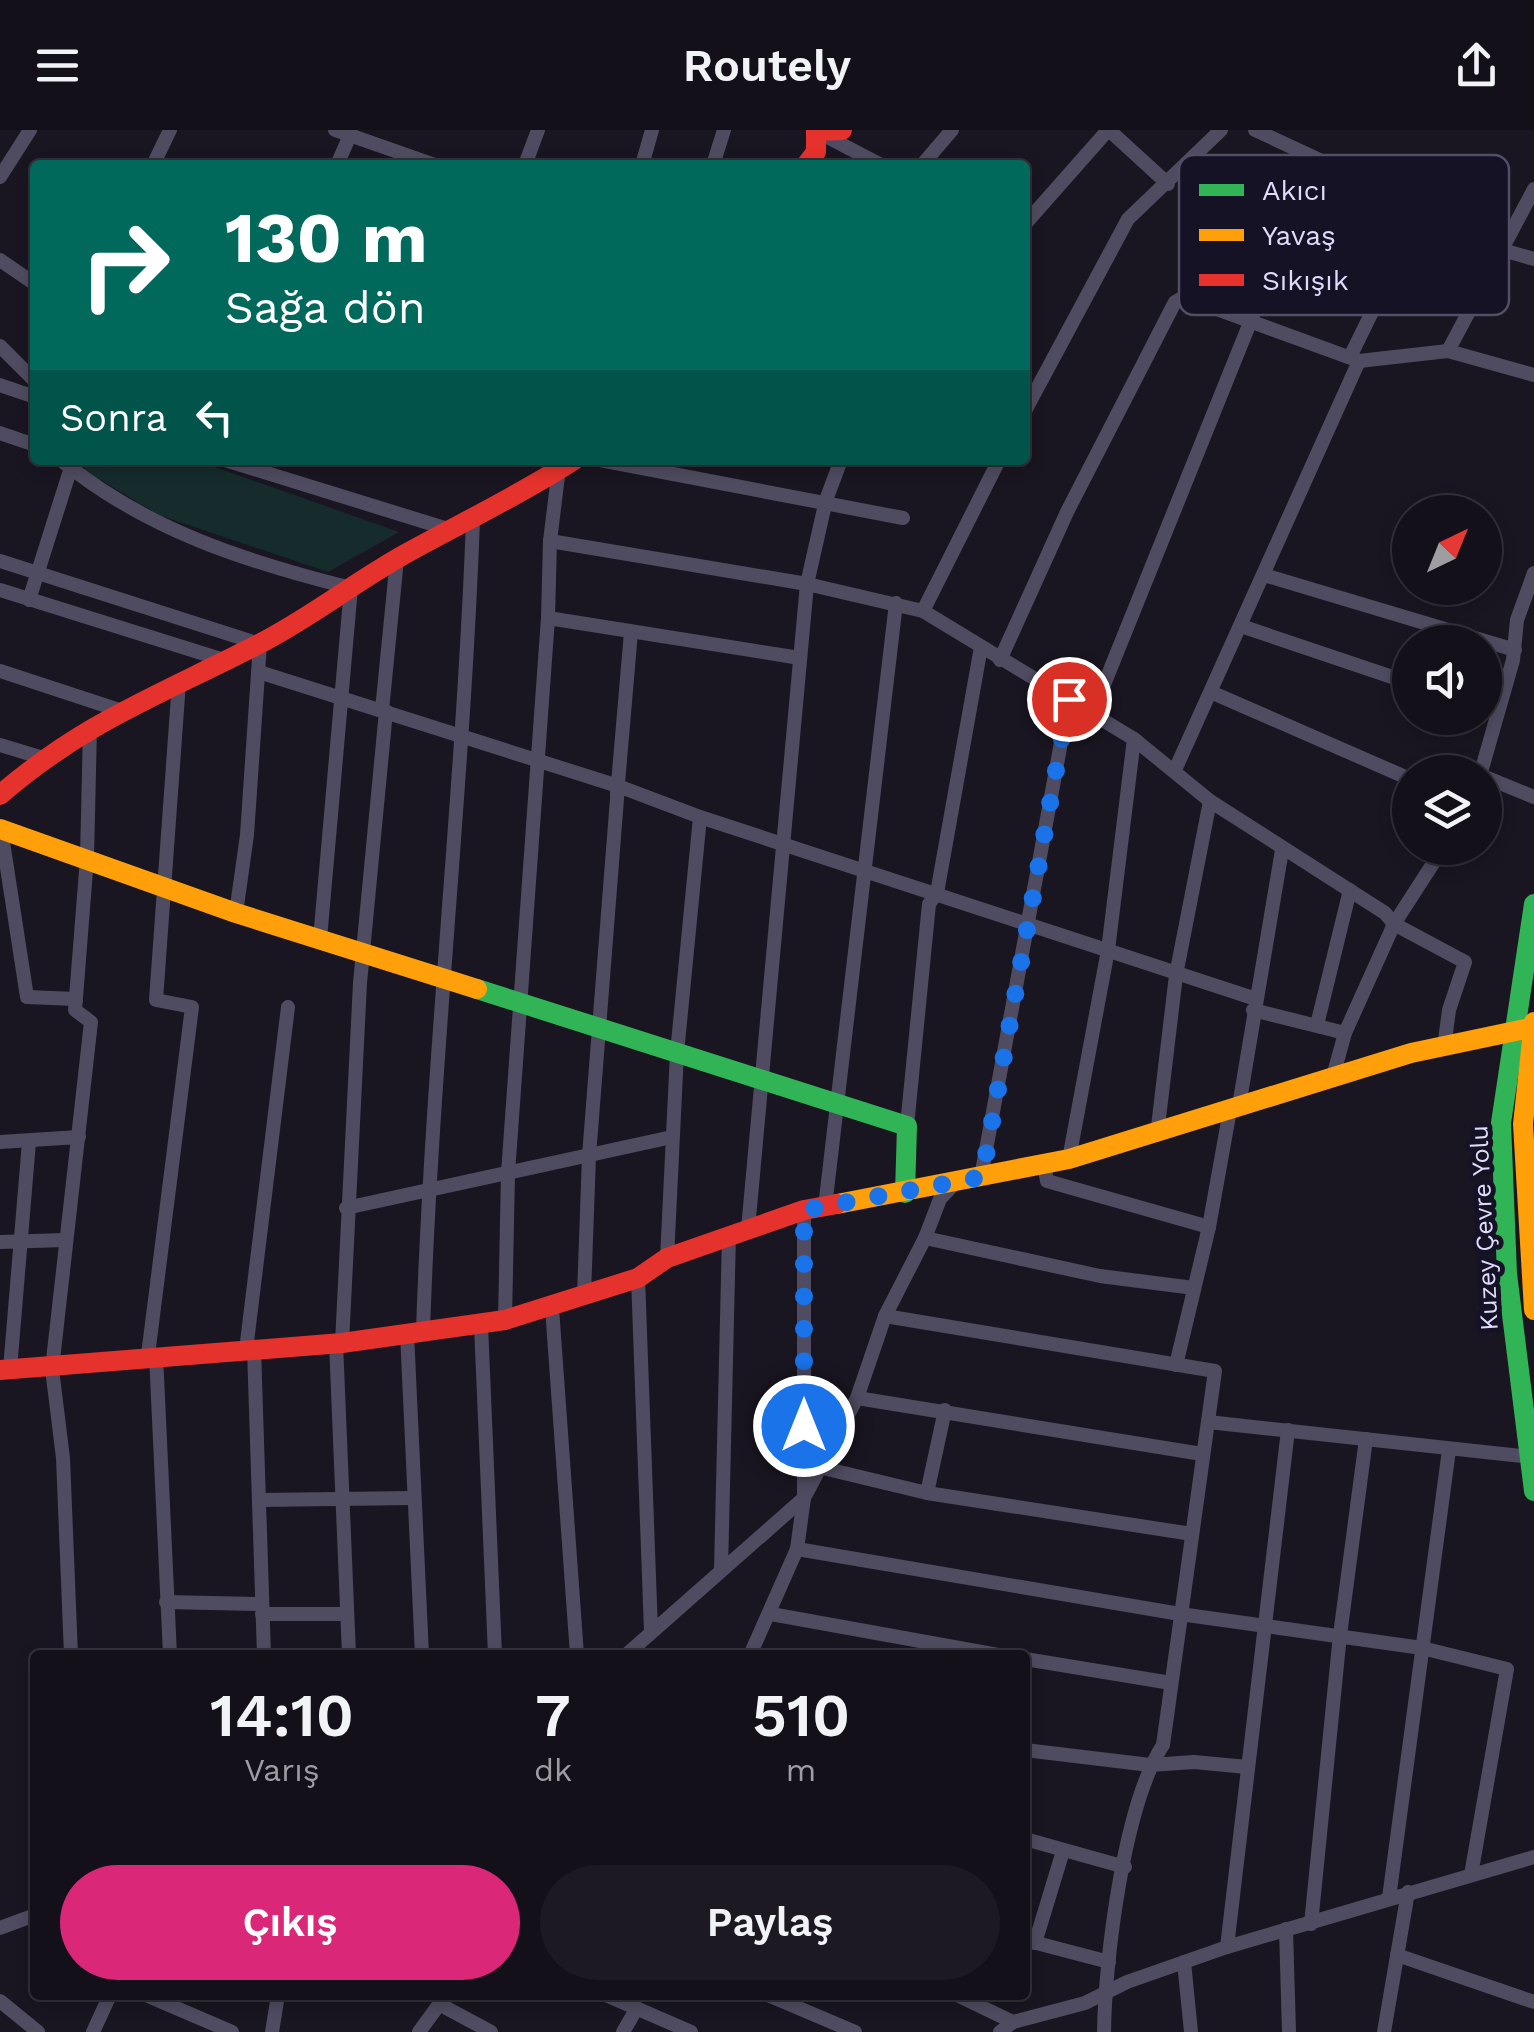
<!DOCTYPE html>
<html lang="tr">
<meta charset="utf-8">
<style>
:root{--surface:#131019;--page:#1c1922;--text:#f1f3f6;--muted:#9d9da2;--line:#323038;--accent:#db2777}
body{margin:0;font-family:"Work Sans",sans-serif;background:var(--page);color:var(--text);height:100vh;display:flex;flex-direction:column;font-size:38px;white-space:nowrap}
*{box-sizing:border-box;margin:0}
p{font-size:32px;color:var(--muted)}
.icon{flex:none;width:55px;height:55px;fill:none;stroke:currentColor;stroke-width:2;stroke-linecap:round;stroke-linejoin:round}
.map{position:relative;flex:1;overflow:hidden}
.details{position:absolute;left:30px;top:1520px;width:1000px;height:350px;display:flex;flex-direction:column;background:var(--surface);border-radius:10px;box-shadow:0 5px 15px #0003,0 0 0 2px var(--line)}
.details>*{flex:none}
.banner{position:absolute;left:30px;top:30px;width:1000px;height:305px;border-radius:10px;box-shadow:0 5px 15px #0003,0 0 0 2px var(--line);background:#00695c;color:#fff;overflow:hidden}
.needle{width:65px;rotate:43deg}
.tools{position:absolute;left:1392px;top:365px;display:grid;gap:20px}
.tools a{display:grid;place-items:center;width:110px;height:110px;border-radius:50%;background:var(--surface);box-shadow:0 5px 15px #0003,0 0 0 2px var(--line);font-size:50px}
.pin{position:absolute;display:grid;place-items:center;width:85px;height:85px;color:#fff;margin:-42px;border:5px solid #fff;border-radius:50%;box-shadow:0 2px 10px #0007}
.me{position:absolute;width:110px;margin:-55px;rotate:0deg;stroke-linejoin:round;filter:drop-shadow(0 0 8px #0008)}
.turn{display:flex;align-items:center;gap:35px;height:210px;padding:0 30px;font-size:45px}
.turn .icon{width:130px;height:130px;stroke-width:2.5}
.turn b{display:block;font-size:70px;line-height:85px}
.then{display:flex;align-items:center;height:95px;padding:0 30px;background:#0003;gap:20px;font-size:38px}
.eta{display:flex;justify-content:space-evenly;align-items:center;height:170px;text-align:center}
.eta b{font-size:60px;font-weight:600;line-height:70px}
.button{display:flex;gap:20px;margin-top:auto;padding:20px 30px}
.button a{flex:1;height:115px;border-radius:60px;background:var(--accent);color:#fff;font-size:40px;font-weight:600;line-height:115px;text-align:center}
.button a+a{background:var(--page);color:var(--text)}
header{display:flex;justify-content:space-between;align-items:center;height:130px;padding:0 30px;background:var(--surface);font-size:45px;font-weight:600}
.map>svg:first-child{display:block}
</style>
<header><svg class="icon" aria-label="menu" viewBox="0 0 24 24"><path d="M4 6h16M4 12h16M4 18h16"/></svg>Routely<svg class="icon" aria-label="share" viewBox="0 0 24 24"><path d="M12 15V3M7 8l5-5 5 5M5 13v7h14v-7"/></svg></header>
<div class="map">
<svg width="1534" height="1902" viewBox="0 0 1534 1902">
<rect width="100%" height="100%" fill="#191621"/>
<polygon fill="#162c2c" points="86,330 195,330 399,402 328,442 159,385 84,340"/>
<g fill="none" stroke-linecap="round" stroke-linejoin="round">
<g stroke="#4f4c61" stroke-width="14">
<polyline points="335,0 435,35"/>
<polyline points="1109,0 1168,54"/>
<polyline points="1255,0 1423,78 1499,119 1534,129"/>
<polyline points="818,2 881,35"/>
<polyline points="153,35 170,0"/>
<polyline points="337,35 351,3"/>
<polyline points="525,35 538,0"/>
<polyline points="642,35 652,0"/>
<polyline points="713,35 724,0"/>
<polyline points="922,35 952,0"/>
<polyline points="0,47 30,0"/>
<polyline points="1025,94 1108,0"/>
<polyline points="0,130 35,154"/>
<polyline points="0,216 35,251"/>
<polyline points="1448,221 1534,59"/>
<polyline points="1350,227 1423,78"/>
<polyline points="0,255 35,267"/>
<polyline points="1025,281 1128,89 1221,0"/>
<polyline points="0,303 35,315"/>
<path d="M61 330C146 400 247 432 351 458L320 809"/>
<polyline points="225,330 451,400"/>
<polyline points="600,330 903,388"/>
<polyline points="550,411 807,454 923,481 1134,609 1210,671 1385,783 1394,794 1465,832 1449,880 1444,918"/>
<polyline points="0,431 260,514 247,705 236,783"/>
<polyline points="1264,445 1515,520"/>
<polyline points="0,460 227,531"/>
<polyline points="29,470 73,331"/>
<polyline points="923,481 999,330"/>
<polyline points="548,488 800,528"/>
<polyline points="1241,496 1410,553"/>
<polyline points="1000,530 1067,382 1175,172 1184,167 1359,231 1448,221 1534,245"/>
<polyline points="0,541 119,580"/>
<polyline points="259,542 618,656 589,1026 584,1165"/>
<polyline points="1213,563 1410,649"/>
<polyline points="382,580 397,429"/>
<polyline points="1093,582 1316,29"/>
<polyline points="0,615 43,628"/>
<polyline points="1175,640 1359,231"/>
<polyline points="1481,642 1513,530 1517,490 1534,443"/>
<polyline points="1485,647 1534,667"/>
<polyline points="618,656 700,687 1256,869"/>
<polyline points="617,665 631,502"/>
<polyline points="1,699 27,867 76,869"/>
<polyline points="1253,880 1345,903"/>
<polyline points="1317,895 1350,760"/>
<polyline points="1332,950 1345,903 1394,794 1443,718"/>
<polyline points="1239,976 1282,720"/>
<polyline points="907,996 929,774 937,763 981,517"/>
<polyline points="1157,1005 1176,845 1210,671"/>
<polyline points="0,1012 79,1007"/>
<polyline points="1069,1029 1108,820 1134,609"/>
<polyline points="1044,1034 1047,1051 1209,1097"/>
<polyline points="981,1047 1069,569"/>
<polyline points="825,1077 896,473"/>
<polyline points="346,1078 672,1007"/>
<polyline points="748,1099 807,454 826,370 841,330"/>
<polyline points="925,1108 1100,1146 1194,1158"/>
<polyline points="0,1112 65,1110"/>
<polyline points="667,1128 677,923 700,687"/>
<polyline points="638,1148 651,1501"/>
<polyline points="552,1178 577,1525"/>
<path d="M885 1186 1215 1241 1163 1615C1124 1674 1105 1829 1104 1902"/>
<polyline points="505,1190 508,1043 548,488 550,411 559,338"/>
<polyline points="481,1195 495,1525"/>
<path d="M423 1201C432 930 463 661 473 390"/>
<polyline points="407,1203 422,1525"/>
<polyline points="336,1213 349,1525"/>
<polyline points="342,1213 360,853 386,581"/>
<polyline points="254,1219 264,1525"/>
<polyline points="246,1220 288,877"/>
<polyline points="148,1225 192,877 156,870 179,552"/>
<polyline points="156,1225 170,1525"/>
<polyline points="1176,1235 1209,1097 1230,980"/>
<polyline points="10,1239 29,1012"/>
<polyline points="857,1268 1202,1324"/>
<polyline points="1208,1292 1530,1327"/>
<polyline points="823,1338 927,1363 1192,1404"/>
<polyline points="927,1363 945,1280"/>
<polyline points="259,1370 413,1368"/>
<polyline points="797,1419 1180,1484 1422,1518 1507,1539 1471,1745"/>
<polyline points="721,1440 729,1105"/>
<polyline points="166,1472 261,1474"/>
<polyline points="262,1484 345,1484"/>
<polyline points="771,1484 998,1525"/>
<polyline points="71,1525 63,1328 52,1239 91,892 75,880 87,728 90,597"/>
<polyline points="626,1525 804,1368 804,1080"/>
<polyline points="750,1525 797,1419 804,1368 857,1268 885,1186 925,1108 940,1069 955,1053"/>
<polyline points="1025,1529 1171,1553"/>
<polyline points="1025,1620 1150,1635 1194,1632 1247,1637"/>
<polyline points="1025,1709 1125,1737"/>
<polyline points="1389,1768 1449,1320"/>
<polyline points="1311,1794 1340,1505 1366,1309"/>
<polyline points="0,1798 35,1785"/>
<polyline points="1286,1799 1289,1902"/>
<polyline points="1025,1810 1109,1832"/>
<polyline points="1035,1813 1063,1721"/>
<polyline points="1227,1817 1288,1300"/>
<polyline points="1397,1825 1534,1872"/>
<polyline points="1184,1832 1191,1902"/>
<polyline points="146,1865 232,1902"/>
<polyline points="606,1865 691,1902"/>
<polyline points="768,1865 855,1902"/>
<polyline points="957,1865 1013,1892"/>
<polyline points="0,1871 38,1902"/>
<polyline points="439,1874 491,1902"/>
<polyline points="93,1902 110,1865"/>
<polyline points="272,1902 278,1865"/>
<polyline points="419,1902 446,1865"/>
<polyline points="623,1902 637,1878"/>
<polyline points="1000,1902 1013,1892 1085,1873 1127,1852 1227,1817 1534,1727"/>
<polyline points="1384,1902 1408,1762"/>
</g>
<g stroke="#30b455" stroke-width="20">
<polyline points="1534,774 1501,993 1507,1144 1534,1361"/>
<polyline points="477,859 907,996 905,1063"/>
</g>
<g stroke="#ff9f0a" stroke-width="20">
<polyline points="0,699 236,783 477,859"/>
<polyline points="1534,892 1523,994 1534,1180"/>
<polyline points="837,1074 1069,1029 1411,923 1525,899"/>
</g>
<g stroke="#e5322d" stroke-width="20">
<polyline points="806,35 816,22 816,1 842,0"/>
<path d="M0 665C84 592 160 565 257 515 309 489 356 451 407 423 463 392 520 365 574 330"/>
<polyline points="0,1240 342,1213 505,1190 638,1148 667,1128 804,1080 837,1074"/>
</g>
</g>
<g fill="none" stroke-linecap="round" stroke-linejoin="round">
<polyline stroke="#1a73e8" stroke-width="18" stroke-dasharray="0 32.4" points="804,1296 804,1080 982,1047 1069,569"/>
</g>
<g text-anchor="middle" dominant-baseline="central" stroke-width="10" stroke-linejoin="round" paint-order="stroke">
<g font-size="25" fill="#dfdbfb" stroke="#161225">
<text transform="translate(1484 1098) rotate(-93)">Kuzey Çevre Yolu</text>
</g>
</g>
<rect x="1179" y="25" width="330" height="160" rx="15" fill="#161225" stroke="#524e65" stroke-width="2.5"/>
<rect x="1199" y="54" width="45" height="12" fill="#30b455"/>
<rect x="1199" y="99" width="45" height="12" fill="#ff9f0a"/>
<rect x="1199" y="144" width="45" height="12" fill="#e5322d"/>
<g font-size="28" fill="#dfdbfb">
<text x="1262" y="70">Akıcı</text>
<text x="1262" y="115">Yavaş</text>
<text x="1262" y="160">Sıkışık</text>
</g>
</svg>
<div class="tools">
<a><svg class="needle" viewBox="-14 -14 28 28"><path d="M0-13l5 13h-10z" fill="#e53935"/><path d="M0 13l5-13h-10z" fill="#9d9da2"/></svg></a>
<a><svg class="icon" aria-label="sound" viewBox="0 0 24 24"><path d="M4 9h4l5-4v14l-5-4H4zM17 9q2 3 0 6"/></svg></a>
<a><svg class="icon" aria-label="layers" viewBox="0 0 24 24"><path d="M12 4l9 5-9 5-9-5zM3 14l9 5 9-5"/></svg></a>
</div>
<div class="pin" style="left:1069px;top:569px;background:#d93025"><svg class="icon" aria-label="arrive" viewBox="0 0 24 24"><path d="M6 21V4h12l-3 4 3 4H6"/></svg></div>
<svg class="me" style="left:804px;top:1296px" viewBox="-20 -20 40 40"><circle r="17" fill="#1a73e8" stroke="#fff" stroke-width="3"/><path d="M0-11L8 9 0 5-8 9z" fill="#fff"/></svg>
<div class="banner">
<div class="turn"><svg class="icon" aria-label="right" viewBox="0 0 24 24"><path d="M7 20v-9h11M14 6l5 5-5 5"/></svg><div><b>130 m</b>Sağa dön</div></div>
<div class="then">Sonra<svg class="icon" aria-label="left" viewBox="0 0 24 24"><path d="M17 20v-9H6M10 6l-5 5 5 5"/></svg></div>
</div>
<section class="details">
<div class="eta">
<div><b>14:10</b><p>Varış</p></div>
<div><b>7</b><p>dk</p></div>
<div><b>510</b><p>m</p></div>
</div>
<div class="button"><a>Çıkış</a><a>Paylaş</a></div>
</section>
</div>
